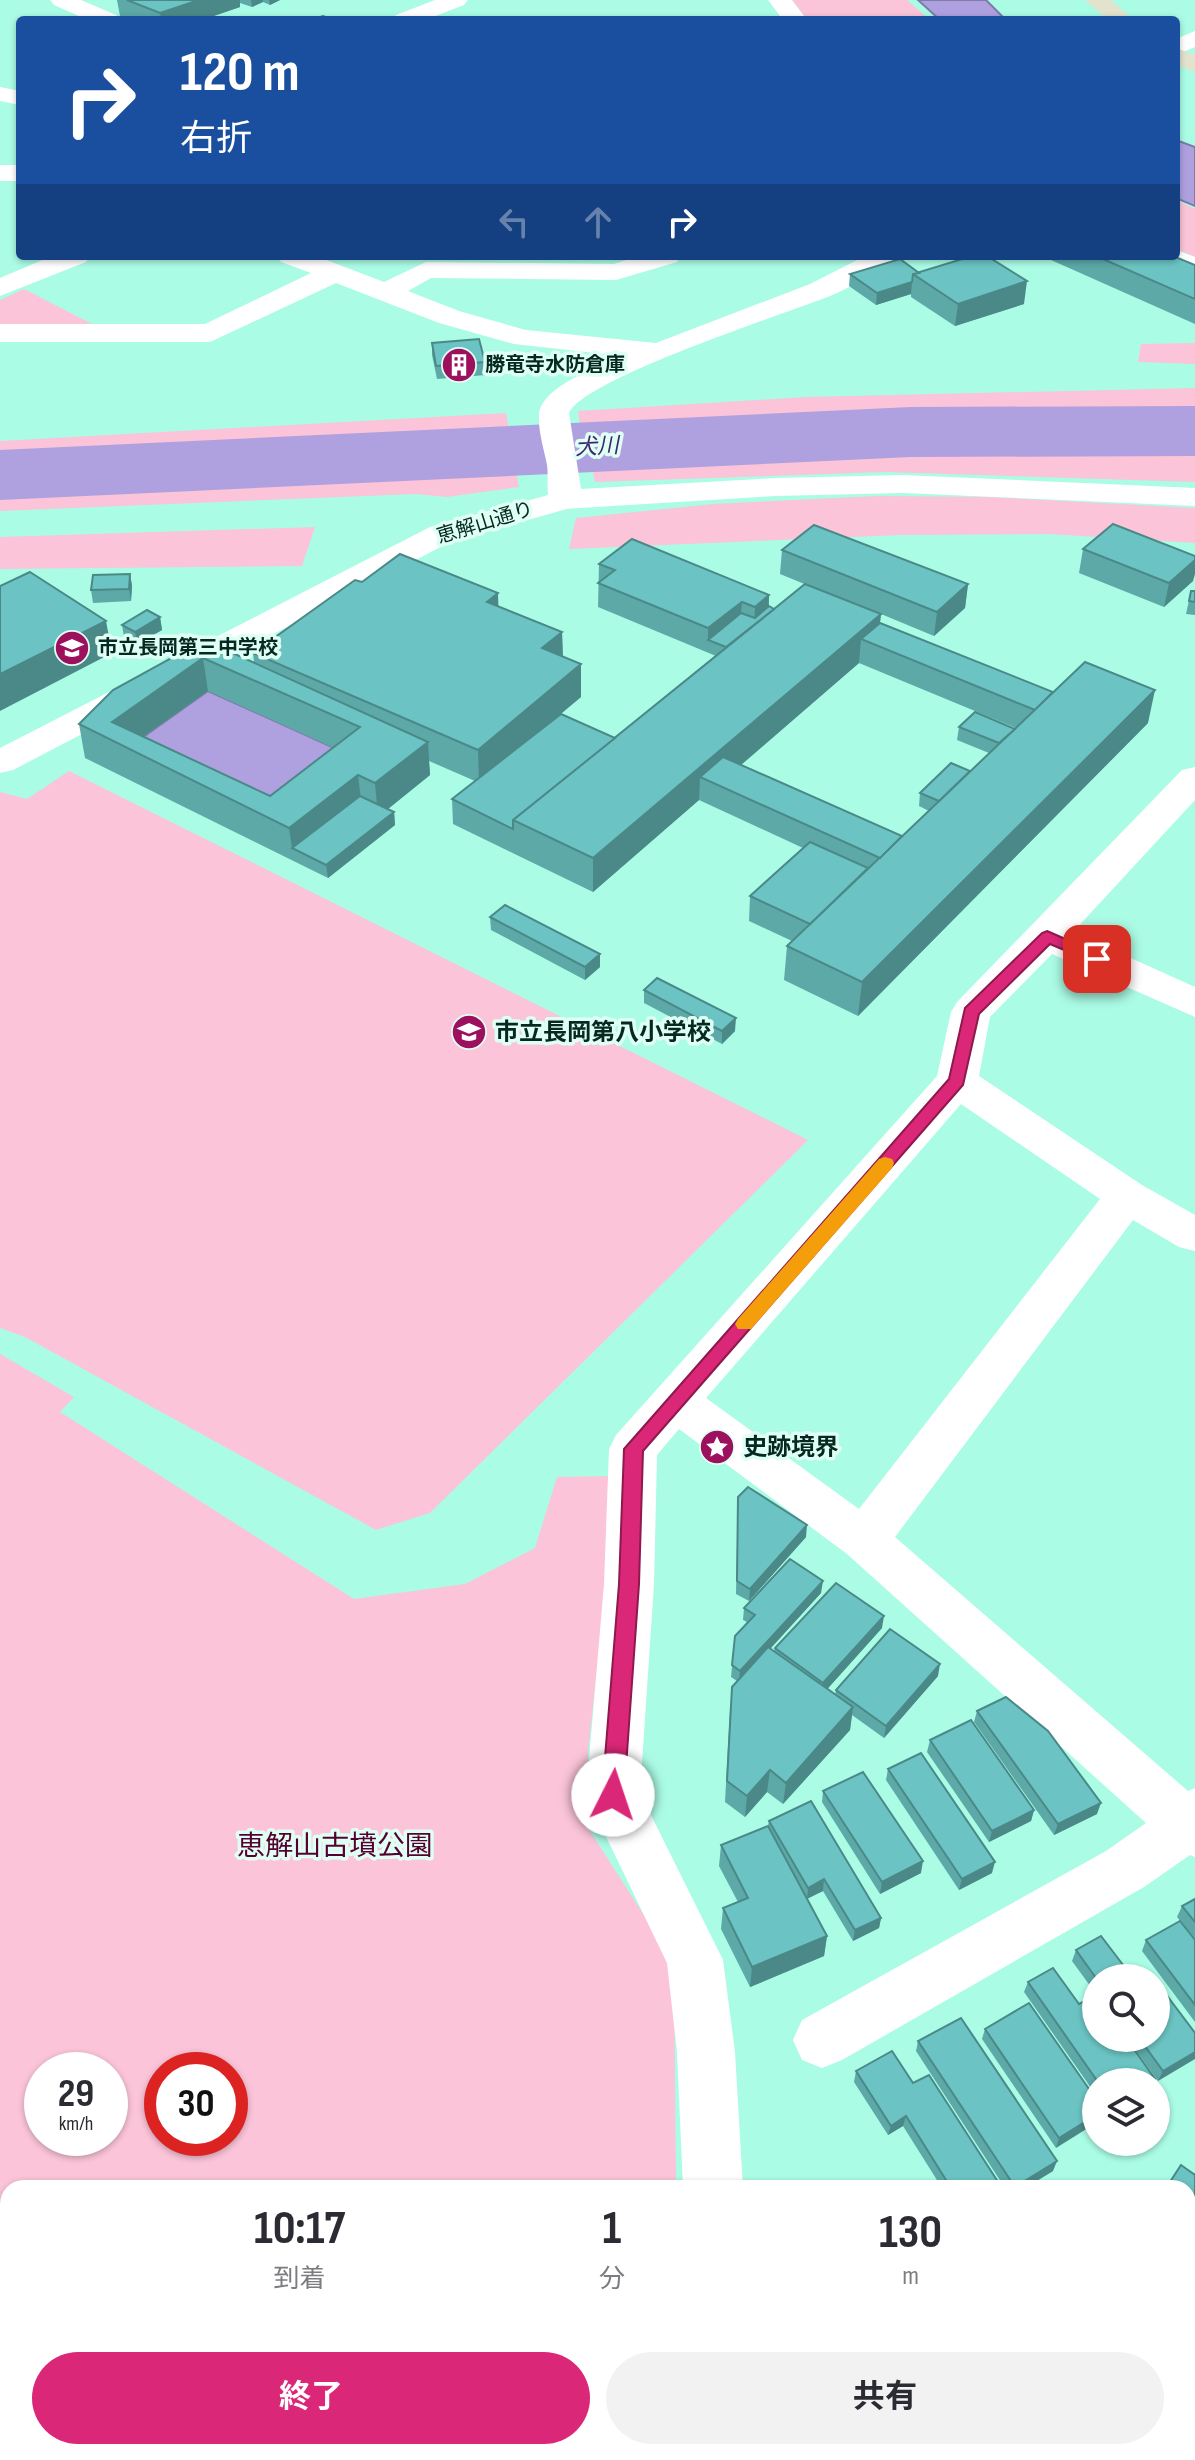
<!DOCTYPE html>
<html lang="ja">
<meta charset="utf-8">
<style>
:root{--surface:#fff;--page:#f2f2f3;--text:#2b2b33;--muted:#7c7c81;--accent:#db2777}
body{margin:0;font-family:"Sofia Sans Condensed","Noto Sans JP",sans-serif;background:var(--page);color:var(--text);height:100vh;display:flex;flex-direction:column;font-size:30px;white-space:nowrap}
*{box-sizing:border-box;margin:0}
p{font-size:26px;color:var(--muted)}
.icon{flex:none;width:44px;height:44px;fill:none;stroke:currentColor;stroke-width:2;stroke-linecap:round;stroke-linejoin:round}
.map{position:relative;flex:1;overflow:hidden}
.details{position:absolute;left:0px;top:2180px;width:1196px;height:280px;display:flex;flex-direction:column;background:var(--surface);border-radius:24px 24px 0 0;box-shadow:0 2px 6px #0004}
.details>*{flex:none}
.guide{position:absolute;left:16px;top:16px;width:1164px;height:244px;border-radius:8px;box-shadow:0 2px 6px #0004;background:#1a4fa0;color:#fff;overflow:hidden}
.tools{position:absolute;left:1082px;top:1964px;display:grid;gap:16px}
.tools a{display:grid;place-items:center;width:88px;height:88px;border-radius:50%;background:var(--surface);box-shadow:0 2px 6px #0004;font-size:40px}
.speed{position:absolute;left:24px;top:2052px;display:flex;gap:16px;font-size:40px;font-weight:700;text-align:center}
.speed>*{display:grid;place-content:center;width:104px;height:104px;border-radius:50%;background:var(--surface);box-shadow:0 2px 6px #0004;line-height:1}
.speed small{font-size:20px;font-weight:400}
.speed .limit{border:12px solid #d22;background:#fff;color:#111}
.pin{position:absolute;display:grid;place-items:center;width:68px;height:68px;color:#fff;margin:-34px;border-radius:16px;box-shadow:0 4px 12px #0006}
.me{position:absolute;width:88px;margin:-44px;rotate:4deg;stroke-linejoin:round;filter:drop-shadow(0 0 6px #0008)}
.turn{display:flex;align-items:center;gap:28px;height:168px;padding:0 32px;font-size:36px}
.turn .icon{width:104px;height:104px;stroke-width:2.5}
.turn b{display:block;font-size:56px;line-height:68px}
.lanes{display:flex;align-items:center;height:76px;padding:0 32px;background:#0003;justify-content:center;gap:40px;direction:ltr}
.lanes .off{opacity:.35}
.eta{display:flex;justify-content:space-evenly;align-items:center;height:136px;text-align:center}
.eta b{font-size:48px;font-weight:700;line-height:56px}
.action{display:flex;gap:16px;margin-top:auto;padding:16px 32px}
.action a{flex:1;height:92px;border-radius:48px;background:var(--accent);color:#fff;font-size:32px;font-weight:700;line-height:92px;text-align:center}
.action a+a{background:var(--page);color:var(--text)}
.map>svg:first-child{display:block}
</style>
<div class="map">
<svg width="1195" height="2460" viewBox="0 0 1195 2460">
<rect width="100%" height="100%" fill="#abfce5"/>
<g fill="#fbc4d8" fill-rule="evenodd">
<polygon points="792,0 907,0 930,20 807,20"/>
<polygon points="1176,200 1195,209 1195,257 1176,249"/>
<polygon points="24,289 94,325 0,324 0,300"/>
<polygon points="1195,343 1195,364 1138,362 1141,344"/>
<polygon points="1195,388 1195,417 842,424 581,435 578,411 806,397"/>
<polygon points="506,413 511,440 0,467 0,441"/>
<polygon points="767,448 1195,451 1195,482 885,472 595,482 589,455"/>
<polygon points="513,457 519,487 447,497 416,494 0,511 0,488 408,468"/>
<polygon points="878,496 989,497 1195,508 1195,543 1048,534 901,535 569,549 576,518 713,504"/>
<polygon points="315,527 302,566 0,569 0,537"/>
<polygon points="69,771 808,1140 430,1513 376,1530 25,1337 0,1328 0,792 27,799"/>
<path d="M0 1354 74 1397 60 1412 354 1599 465 1584 535 1548 557 1477 618 1476 581 1817 674 1962 676 2188H8V2452H674L673 2460H0ZM42 2070H110V2138H42ZM162 2070H230V2138H162Z"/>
</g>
<g fill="#afa0e0" stroke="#7c7ca6" stroke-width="2">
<polygon points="918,0 986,0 1006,20 940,20"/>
<polygon points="1176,140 1195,147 1195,206 1176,198"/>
<polygon points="208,691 363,761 275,830 118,755"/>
</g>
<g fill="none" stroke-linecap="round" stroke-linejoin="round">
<polygon fill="#afa0e0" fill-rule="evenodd" points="1195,406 1195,456 911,457 0,500 0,450 911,407"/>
<polygon fill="#fff" fill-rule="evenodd" points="1176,250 1195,257 1195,271 1166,260 1162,256 1176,256"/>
<g fill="#fff" fill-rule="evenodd">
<polygon points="50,0 81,0 116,15 120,20 88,20 54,5"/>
<polygon points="435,0 468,0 464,5 425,20 392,20 396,15"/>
<polygon points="768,0 792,0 807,20 783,20"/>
<polygon points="1195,31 1195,47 1176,55 1176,39"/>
<polygon points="0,87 20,91 20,105 0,101"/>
<rect x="0" y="165" width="20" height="16"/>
<polygon points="52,256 90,256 86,262 0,296 0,278"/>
<path d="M277 256H316L384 282 426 262 614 264 639 256H681L677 262 616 280 431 278 408 291 459 311 526 330 656 343 810 284 865 256H899L895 262C873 274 852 287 830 296 785 314 585 378 569 413L581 489 776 478 903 475 1195 488V506L903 493 776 496 563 509 552 507C545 496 549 478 547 465 544 449 538 432 539 415 541 386 599 367 622 356L514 344 439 323 336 283 210 342H0V324H205L311 273 281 262Z"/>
<path d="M1195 767V800L1073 932 1195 987V1017L1052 954 990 1017 979 1076 1142 1185 1195 1215V1251L1179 1247 1133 1220 895 1537 1188 1791 1195 1788V1857L1190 1855 1144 1887 842 2060 822 2068 802 2060 793 2040 802 2020 1106 1851 1146 1823 847 1554 679 1429 657 1455 654 1584 640 1793 723 1960 735 2052 743 2188H683L677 2052 667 1963 586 1795 604 1584 609 1449 616 1435 937 1076 951 1012 957 1002 1182 770ZM961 1104 1100 1199 859 1509 706 1398Z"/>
<polygon points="703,2452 780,2452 783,2460 706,2460"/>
</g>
<polygon fill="#fff" fill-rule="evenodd" points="563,491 574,493 579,500 574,507 452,541 13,770 0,773 0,748 430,527"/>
<g fill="#e1e3cd" fill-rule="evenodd">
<polygon points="1085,0 1111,0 1134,20 1108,20"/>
<polygon points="1176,48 1195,55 1195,72 1176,65"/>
</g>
</g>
<g fill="#5ca9a8" fill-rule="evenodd">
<polygon points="117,0 280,0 270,5 263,2 252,7 240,3 240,7 202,20 129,20 120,16"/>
<polygon points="1042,256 1173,256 1195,265 1195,324"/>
<polygon points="919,273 1024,304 955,326 911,297 911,294 876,305 849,286 850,274"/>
<polygon points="432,343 485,362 486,375 437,379 432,355"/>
<polygon points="1083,549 1193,581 1164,607 1079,573"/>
<path d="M782 550 968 584 965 608 934 636 881 614 880 623 1053 692 1148 723 858 1016 784 980 787 946 792 941 749 921 750 896 803 848 699 800 593 892 453 824 452 799 475 781 429 761 430 775 388 809 394 812 395 825 328 878 85 758 79 724 204 640 254 662 253 653 362 582 498 593V607L562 632 563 656 581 697 556 717 614 738 716 656 598 607 599 564 769 595V606L774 609 819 590 780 574ZM859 663 1016 728 959 727 957 740 989 753 970 771 920 793 919 806 929 811 902 836 740 765ZM208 691 334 748 270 796 144 736Z"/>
<polygon points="130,574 132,586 131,601 93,603 91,590"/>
<polygon points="1191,591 1195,591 1195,615 1186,614"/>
<polygon points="160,617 162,630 137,644 124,637 122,625"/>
<polygon points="490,917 600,954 600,967 585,980 491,930"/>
<polygon points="644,990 735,1031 722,1044 644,1003"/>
<polygon points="738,1497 806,1537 749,1601 736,1594"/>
<polygon points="821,1593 770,1649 774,1651 775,1648 882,1628 827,1689 835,1695 836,1690 938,1676 884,1738 852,1715 850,1730 783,1804 767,1792 745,1817 725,1802 730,1709 737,1681 731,1677 735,1636 747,1622 743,1620 744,1608"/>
<polygon points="977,1711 1097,1814 1054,1835 974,1722"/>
<polygon points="930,1740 1034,1810 1031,1821 989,1842 927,1752"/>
<polygon points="888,1769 992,1873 959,1890 886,1780"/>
<polygon points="823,1791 921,1873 880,1894 822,1802"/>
<polygon points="769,1821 881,1918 879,1928 853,1941 823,1891 807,1898 827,1936 824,1956 750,1987 721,1929 723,1908 738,1902 719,1866 721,1845 768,1826"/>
<polygon points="1195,1899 1195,1939 1177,1917 1182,1906"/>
<polygon points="1146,1940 1195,1940 1195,2022 1142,1951"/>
<polygon points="1076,1950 1096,1978 1096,1994 1072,1961"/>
<polygon points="1028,1982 1079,2004 1155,2079 1154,2082 1096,2082 1096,2095 1024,1992"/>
<polygon points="985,2029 1096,2099 1056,2148 982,2039"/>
<polygon points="1195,2033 1158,2081 1127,2038 1156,2038"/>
<polygon points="918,2041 1053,2171 1025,2188 1005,2188 916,2051"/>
<polygon points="856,2071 913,2083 1002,2188 942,2188 903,2126 888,2135 854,2082"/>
<polygon points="1195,2172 1195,2239 1188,2234 1188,2188"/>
<polygon points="1195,2369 1195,2448 1188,2445 1188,2402"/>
<polygon points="929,2452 1005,2452 1002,2460 926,2460"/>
<polygon points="1053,2452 1070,2452 1067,2458"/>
</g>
<g fill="#4b8988">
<polygon points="199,0 240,0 240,7 202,20 161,20 160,13"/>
<polygon points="251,0 263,0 263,2 252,7"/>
<polygon points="269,0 280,0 270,5"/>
<polygon points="1027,281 1024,304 955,326 958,304"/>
<polygon points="912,282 911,294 876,305 877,293"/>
<polygon points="1195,560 1195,574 1193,581 1164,607 1169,583"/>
<polygon points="130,574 132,586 131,601 129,589"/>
<polygon points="968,584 965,608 934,636 937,612"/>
<polygon points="498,593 499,626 487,602"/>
<polygon points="769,595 768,619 754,631 755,607"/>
<polygon points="742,602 740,626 708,640 708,628"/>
<polygon points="881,614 877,646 861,639 859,663 718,785 700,777 699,800 593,892 593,858"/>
<polygon points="160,617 162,630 137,644 135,632"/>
<polygon points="106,621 112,653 0,711 0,674"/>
<polygon points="562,632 563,665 542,648"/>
<polygon points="203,658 208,691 127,748 112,722"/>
<polygon points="581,664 581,697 479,783 478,750"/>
<polygon points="1155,690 1148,723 858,1016 862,982"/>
<polygon points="428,742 430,775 378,817 375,783"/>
<polygon points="358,775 362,809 292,848 294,861 289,828"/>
<polygon points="394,812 395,825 328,878 326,865"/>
<polygon points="600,954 600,967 585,980 585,967"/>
<polygon points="736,1018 735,1031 722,1044 722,1031"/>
<polygon points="807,1525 806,1537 749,1601 750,1589"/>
<polygon points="823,1581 821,1593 739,1683 740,1671"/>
<polygon points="884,1616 882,1628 822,1695 823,1683"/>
<polygon points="940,1664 938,1676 884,1738 886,1726"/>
<polygon points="853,1707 850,1730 783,1804 786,1783"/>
<polygon points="770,1770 767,1792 745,1817 747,1796"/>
<polygon points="1101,1803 1097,1814 1054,1835 1058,1824"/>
<polygon points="1034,1810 1031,1821 989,1842 992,1831"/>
<polygon points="923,1861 921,1873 880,1894 882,1882"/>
<polygon points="995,1862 992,1873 959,1890 962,1879"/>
<polygon points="824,1879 823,1891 807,1899 808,1888"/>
<polygon points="881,1918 879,1928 853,1941 855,1930"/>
<polygon points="827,1936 824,1956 750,1987 752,1967"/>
<polygon points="1195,2052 1195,2059 1158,2081 1163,2071"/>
<polygon points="1096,2115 1096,2123 1056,2148 1059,2138"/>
<polygon points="906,2116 903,2126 888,2135 891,2126"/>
<polygon points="1057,2161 1053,2171 1025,2188 1014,2188"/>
</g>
<g fill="#6bc4c3" stroke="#4b8988" stroke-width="2" fill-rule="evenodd">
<polygon points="127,0 199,0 160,13"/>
<polygon points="323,16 332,20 311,20"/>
<polygon points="972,256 987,256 1027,281 958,304 913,274"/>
<polygon points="1096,256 1173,256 1195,265 1195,299"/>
<polygon points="900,259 919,273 913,274 912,282 877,293 850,274"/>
<polygon points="479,339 485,362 436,366 432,343"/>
<polygon points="1113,524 1195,556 1195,560 1169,583 1083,549"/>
<polygon points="814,525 968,584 937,612 782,550"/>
<polygon points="632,539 769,595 755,607 742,602 708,628 598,583 615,570 599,564"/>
<polygon points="400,554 498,593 487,602 562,632 542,648 581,664 478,750 253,653 355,580 362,582"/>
<polygon points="30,572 106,621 0,674 0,586"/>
<polygon points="130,574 129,589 91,590 93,575"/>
<polygon points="805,584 881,614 593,858 513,820"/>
<polygon points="1191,591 1195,591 1195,602 1189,601"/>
<polygon points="769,606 774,609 726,647 708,640 741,613 755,618"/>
<polygon points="147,610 160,617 135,632 122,625"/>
<polygon points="880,623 1053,692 1035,710 861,639"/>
<path d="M204 640 428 742 375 783 358 775 289 828 79 724 113 690ZM203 658 360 727 270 796 112 722Z"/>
<polygon points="1085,662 1155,690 862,982 787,946"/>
<polygon points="975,712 1015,729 999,743 959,727"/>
<polygon points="561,714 615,738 513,820 513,829 452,799"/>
<polygon points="723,757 902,836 880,858 700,777"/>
<polygon points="951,763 970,771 939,801 920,793"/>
<polygon points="360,796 394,812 326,865 292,848"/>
<polygon points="810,842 868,868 810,924 750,896"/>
<polygon points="505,905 600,954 585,967 490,917"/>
<polygon points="657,978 736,1018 722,1031 644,990"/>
<polygon points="748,1487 807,1525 750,1589 737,1581 738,1497"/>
<polygon points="790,1559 823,1581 740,1671 732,1665 735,1636 755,1615 744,1608"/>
<polygon points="836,1583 884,1616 823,1683 775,1648"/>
<polygon points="890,1629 940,1664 886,1726 836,1690"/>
<polygon points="768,1647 853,1707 786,1783 770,1770 747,1796 727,1781 732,1687"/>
<polygon points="1006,1697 1048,1731 1101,1803 1058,1824 977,1711"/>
<polygon points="971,1720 1034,1810 992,1831 930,1740"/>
<polygon points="921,1753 995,1862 962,1879 888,1769"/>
<polygon points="863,1772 923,1861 882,1882 823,1791"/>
<polygon points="811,1801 881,1918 855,1930 824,1879 808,1888 769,1821"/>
<polygon points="768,1826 827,1936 752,1967 723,1908 748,1898 721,1845"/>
<polygon points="1195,1899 1195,1922 1182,1906"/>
<polygon points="1180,1921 1195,1940 1195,2005 1146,1940"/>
<polygon points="1101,1936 1133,1978 1096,1978 1076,1950"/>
<polygon points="1053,1968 1079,2004 1095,1996 1096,1997 1096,2038 1126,2038 1155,2079 1149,2082 1098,2082 1028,1982"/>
<polygon points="1156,1981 1195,2033 1195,2052 1163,2071 1139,2038 1156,2038"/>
<polygon points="1029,2003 1096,2099 1096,2115 1059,2138 985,2029"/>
<polygon points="961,2018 1057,2161 1015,2187 918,2041"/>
<polygon points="892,2051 913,2083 929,2075 1002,2188 951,2188 906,2116 891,2126 856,2071"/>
<polygon points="1181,2165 1195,2175 1195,2226 1188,2221 1188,2188 1166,2188"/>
<polygon points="1195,2401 1195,2428 1190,2426"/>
<polygon points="929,2452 1005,2452 1002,2460 940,2460 929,2455"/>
</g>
<polygon fill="#db2777" stroke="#8e194d" stroke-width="2" points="1047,931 1102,955 1105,959 1097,964 1050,944 979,1014 963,1085 643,1451 639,1584 624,1795 621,1802 613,1805 605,1802 602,1795 619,1584 624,1449 949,1079 965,1008 1042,933"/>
<polygon fill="#f59e0b" points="885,1157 892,1159 894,1163 892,1168 751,1329 738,1329 735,1324 738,1319 879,1159"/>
<defs>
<g id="building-disc" transform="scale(1.8)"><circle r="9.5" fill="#9d105e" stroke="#dffef4"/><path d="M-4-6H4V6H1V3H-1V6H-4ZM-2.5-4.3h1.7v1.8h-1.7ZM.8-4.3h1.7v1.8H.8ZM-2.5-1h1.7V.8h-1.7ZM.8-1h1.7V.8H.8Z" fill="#fff"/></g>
<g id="school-disc" transform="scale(1.8)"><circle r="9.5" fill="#9d105e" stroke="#dffef4"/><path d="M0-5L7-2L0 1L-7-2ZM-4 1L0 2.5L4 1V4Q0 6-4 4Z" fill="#fff"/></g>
<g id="sight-disc" transform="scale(1.8)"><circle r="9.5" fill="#9d105e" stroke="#dffef4"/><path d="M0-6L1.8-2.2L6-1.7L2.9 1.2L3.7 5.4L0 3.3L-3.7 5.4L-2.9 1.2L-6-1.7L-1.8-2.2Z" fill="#fff"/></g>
</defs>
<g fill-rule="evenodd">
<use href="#building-disc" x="459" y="365"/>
<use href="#school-disc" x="72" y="648"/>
<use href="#school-disc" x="469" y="1032"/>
<use href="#sight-disc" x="717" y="1447"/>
</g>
<g text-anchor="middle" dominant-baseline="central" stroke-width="7" stroke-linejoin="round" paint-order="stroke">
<g font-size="20" font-weight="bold" fill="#052820" stroke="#dffef4" text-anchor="start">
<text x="485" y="365">勝竜寺水防倉庫</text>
<text x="98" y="648">市立長岡第三中学校</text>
</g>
<g font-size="20" fill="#052820" stroke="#dffef4">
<text transform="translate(485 523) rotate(-17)">恵解山通り</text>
</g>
<g font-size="22" font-style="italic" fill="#3e256e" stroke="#dffef4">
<text transform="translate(597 447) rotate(-3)">犬川</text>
</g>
<g font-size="24" font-weight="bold" fill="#052820" stroke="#dffef4" text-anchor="start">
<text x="495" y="1032">市立長岡第八小学校</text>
<text x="743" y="1447">史跡境界</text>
</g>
<g font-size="28" fill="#55002f" stroke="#dffef4">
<text x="335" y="1846">恵解山古墳公園</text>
</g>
</g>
</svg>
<div class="tools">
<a><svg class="icon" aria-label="search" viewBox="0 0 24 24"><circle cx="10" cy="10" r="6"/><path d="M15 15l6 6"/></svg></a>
<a><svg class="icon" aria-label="layers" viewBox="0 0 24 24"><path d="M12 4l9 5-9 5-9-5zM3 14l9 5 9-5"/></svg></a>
</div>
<div class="speed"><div>29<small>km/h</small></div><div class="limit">30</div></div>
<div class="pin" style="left:1097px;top:959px;background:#d93025"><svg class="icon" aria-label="arrive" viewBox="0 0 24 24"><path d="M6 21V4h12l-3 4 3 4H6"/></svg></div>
<svg class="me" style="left:613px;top:1795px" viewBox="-20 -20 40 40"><circle r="19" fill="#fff"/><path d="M0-13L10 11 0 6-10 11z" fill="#db2777"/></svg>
<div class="guide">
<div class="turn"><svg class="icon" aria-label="right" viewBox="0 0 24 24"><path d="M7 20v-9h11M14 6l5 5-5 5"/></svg><div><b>120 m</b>右折</div></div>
<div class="lanes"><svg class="icon off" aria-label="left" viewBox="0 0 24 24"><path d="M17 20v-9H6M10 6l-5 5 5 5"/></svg><svg class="icon off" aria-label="ahead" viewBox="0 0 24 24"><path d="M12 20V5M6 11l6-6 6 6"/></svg><svg class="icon" aria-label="right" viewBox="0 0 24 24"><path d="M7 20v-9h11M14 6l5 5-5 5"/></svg></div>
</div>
<section class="details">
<div class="eta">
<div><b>10:17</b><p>到着</p></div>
<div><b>1</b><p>分</p></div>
<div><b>130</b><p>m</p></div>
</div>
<div class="action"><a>終了</a><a>共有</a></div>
</section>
</div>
